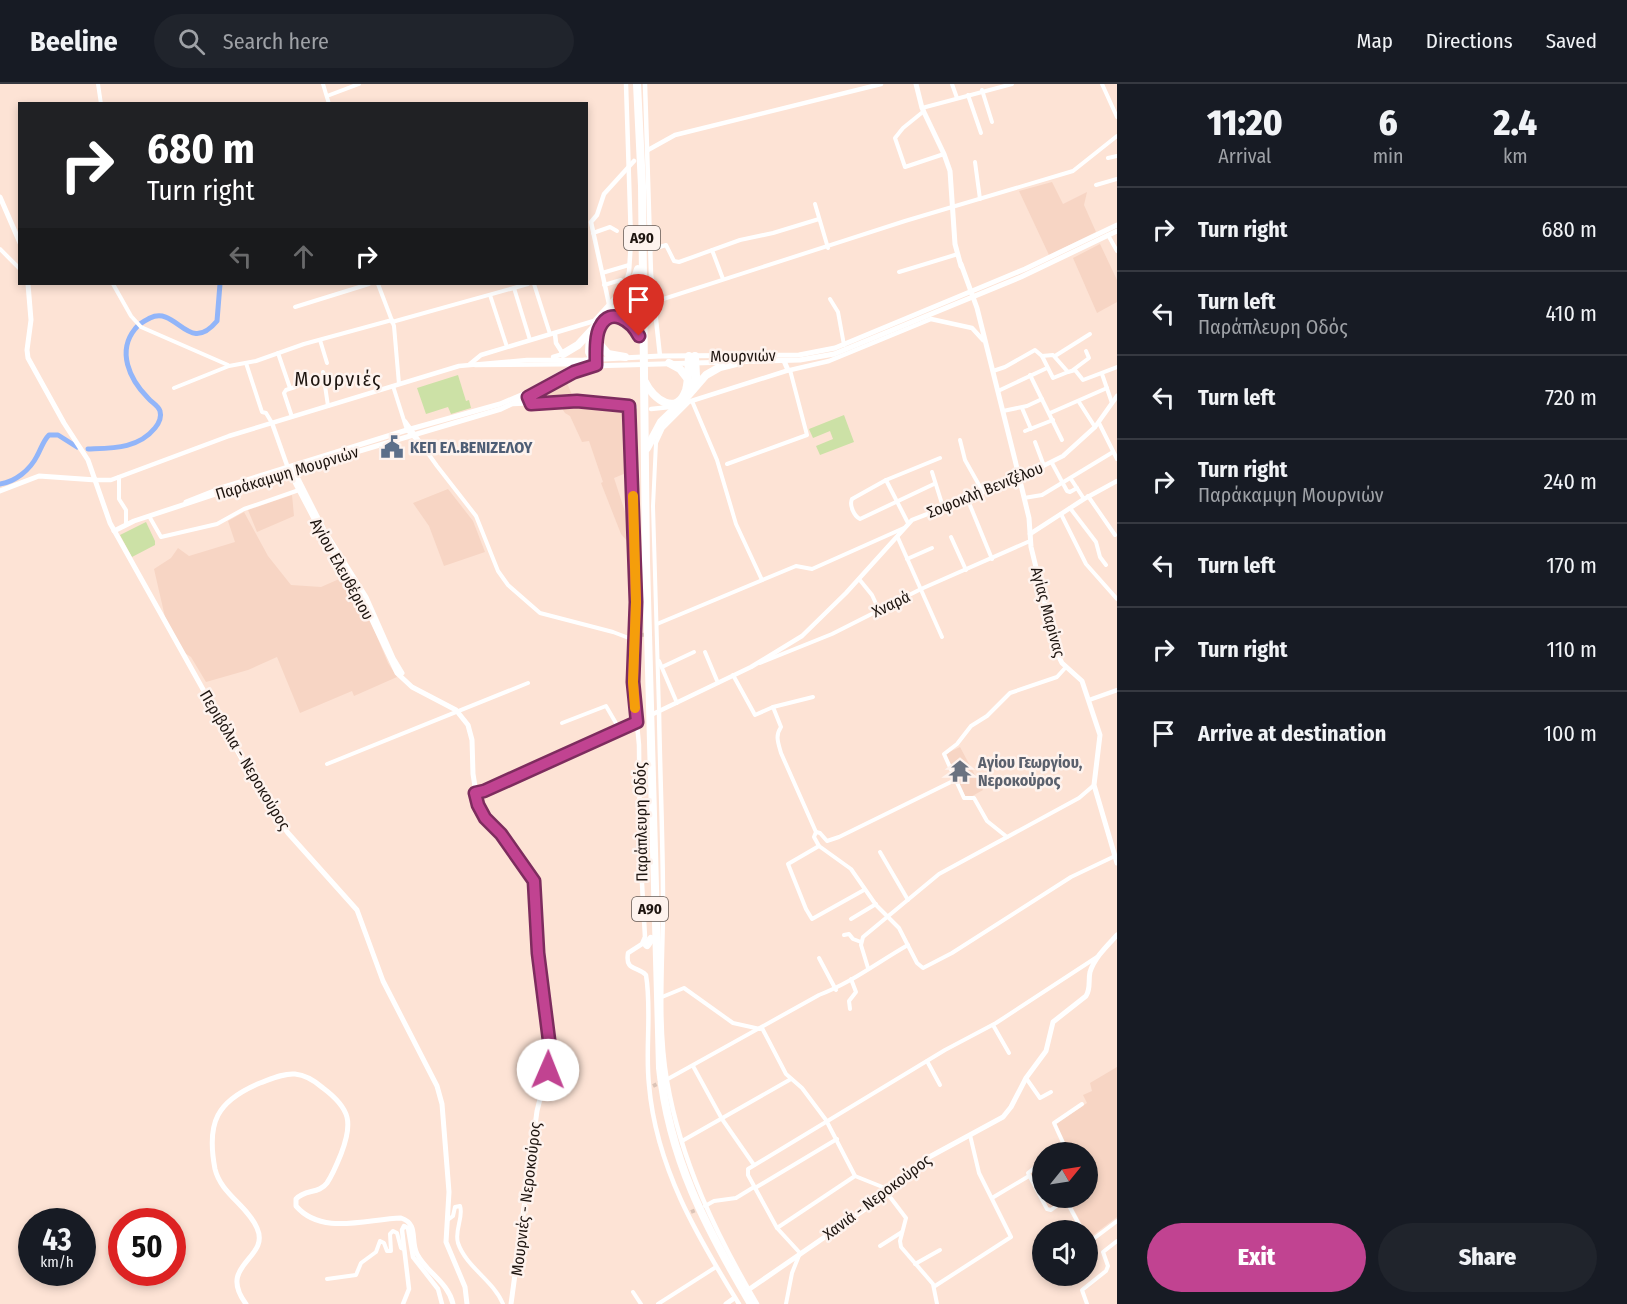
<!DOCTYPE html>
<meta charset="utf-8">
<style>
:root{--surface:#171b24;--page:#20242c;--text:#f1f3f6;--muted:#9ea1a6;--line:#363941;--accent:#c14391}
body{margin:0;font-family:"Fira Sans Condensed",sans-serif;background:var(--page);color:var(--text);height:100vh;display:flex;flex-direction:column;font-size:22px;white-space:nowrap}
*{box-sizing:border-box;margin:0}
p{font-size:20px;color:var(--muted)}
.icon{flex:none;width:33px;height:33px;fill:none;stroke:currentColor;stroke-width:2;stroke-linecap:round;stroke-linejoin:round}
.map{position:relative;flex:1;overflow:hidden}
.sheet{display:flex;flex-direction:column;background:var(--surface);width:510px}
.sheet>*{flex:none}
.hud{position:absolute;left:18px;top:18px;width:570px;height:183px;border-radius:0px;box-shadow:0 3px 9px #0003;background:#202124;color:#fff;overflow:hidden}
.needle{width:39px;rotate:60deg}
.tools{position:absolute;left:1032px;top:1058px;display:grid;gap:12px}
.tools a{display:grid;place-items:center;width:66px;height:66px;border-radius:50%;background:var(--surface);box-shadow:0 3px 9px #0003;font-size:30px}
.speed{position:absolute;left:18px;top:1124px;display:flex;gap:12px;font-size:30px;font-weight:700;text-align:center}
.speed>*{display:grid;place-content:center;width:78px;height:78px;border-radius:50%;background:var(--surface);box-shadow:0 3px 9px #0003;line-height:1}
.speed small{font-size:15px;font-weight:400}
.speed .limit{border:9px solid #d22;background:#fff;color:#111}
.pin{position:absolute;display:grid;place-items:center;width:51px;height:51px;color:#fff;margin:-62px -26px;border-radius:50% 50% 50% 0;rotate:-45deg;box-shadow:0 0 6px #0007}
.pin .icon{rotate:45deg}
.me{position:absolute;width:66px;margin:-33px;rotate:1deg;stroke-linejoin:round;filter:drop-shadow(0 0 4px #0008)}
.turn{display:flex;align-items:center;gap:21px;height:126px;padding:0 30px;font-size:27px}
.turn .icon{width:78px;height:78px;stroke-width:2.5}
.turn b{display:block;font-size:42px;line-height:51px}
.lanes{display:flex;align-items:center;height:57px;padding:0 30px;background:#0003;justify-content:center;gap:30px;direction:ltr}
.lanes .off{opacity:.35}
.eta{display:flex;justify-content:space-evenly;align-items:center;height:102px;text-align:center}
.eta b{font-size:36px;font-weight:800;line-height:42px}
.action{display:flex;gap:12px;margin-top:auto;padding:12px 30px}
.action a{flex:1;height:69px;border-radius:36px;background:var(--accent);color:#fff;font-size:24px;font-weight:800;line-height:69px;text-align:center}
.action a+a{background:var(--page);color:var(--text)}
ul{padding:0;list-style:none}
li{display:flex;align-items:center;gap:18px;height:84px;padding:0 30px;border-top:2px solid var(--line)}
li div{flex:1}
li b{display:block;font-size:22px}
li em{font-style:normal}
header{display:flex;align-items:center;gap:36px;box-sizing:border-box;height:84px;padding:0 30px;background:var(--surface);border-bottom:2px solid var(--line)}
header strong{font-size:28px}
nav{display:flex;gap:33px;margin-inline-start:auto;font-size:21px}
.search{width:420px;height:54px;background:var(--page);display:flex;align-items:center;gap:15px;box-sizing:border-box;padding:0 21px;border-radius:33px;color:var(--muted);font-size:22px}
main{display:flex;flex:1;min-height:0}
.map>svg:first-child{display:block}
</style>
<header>
<strong>Beeline</strong>
<div class="search"><svg class="icon" aria-label="search" viewBox="0 0 24 24"><circle cx="10" cy="10" r="6"/><path d="M15 15l6 6"/></svg>Search here</div>
<nav><a>Map</a><a>Directions</a><a>Saved</a></nav>
</header>
<main>
<div class="map">
<svg width="1117" height="1220" viewBox="0 0 1117 1220">
<rect width="100%" height="100%" fill="#fde3d5"/>
<g fill="#f7d5c4">
<polygon points="1052,98 1063,120 1087,108 1084,121 1096,148 1049,171 1019,107"/>
<polygon points="1100,160 1117,196 1117,218 1097,229 1073,174"/>
<polygon points="565,294 575,318 627,324 631,387 614,394 630,443 630,460 621,450 601,399 603,398 589,357 582,358 570,332 565,329 557,317 531,315 531,313"/>
<polygon points="448,405 473,437 485,468 444,482 429,442 413,419"/>
<polygon points="292,411 294,432 257,448 248,426"/>
<polygon points="244,428 268,472 291,501 321,503 346,492 355,509 350,515 354,522 362,522 365,524 388,579 397,593 354,612 352,607 300,629 277,573 248,586 206,598 191,573 183,568 165,533 154,485 171,474 178,464 189,472 235,458 228,437"/>
<polygon points="960,663 983,706 967,715 943,671"/>
<polygon points="1117,983 1117,1133 1089,1154 1088,1146 1085,1146 1067,1113 1088,1113 1088,1068 1063,1068 1068,1064 1055,1041 1087,1019 1083,1011 1092,1007 1090,999"/>
<polygon points="1042,1082 1042,1113 1065,1113 1048,1126 1030,1090"/>
</g>
<g fill="#cce1a6">
<polygon points="458,291 466,317 469,316 471,324 451,330 448,323 426,330 417,304"/>
<polygon points="844,331 854,358 820,371 816,362 833,355 830,347 813,354 809,345"/>
<polygon points="146,438 155,457 155,461 132,473 120,451"/>
</g>
<g fill="none" stroke-linecap="round" stroke-linejoin="round">
<g stroke="#92b5f9" stroke-width="5">
<path d="M88 365C112 364 138 365 155 344 159 339 162 334 160 327 158 321 152 319 148 314 129 295 117 267 135 245 139 239 144 237 150 234 177 221 188 272 217 237L220 200"/>
<path d="M0 400C15 398 30 386 37 372 41 365 43 357 49 351H58L77 363"/>
</g>
<g stroke="#dcc4b7" stroke-width="4" stroke-dasharray="4 2" stroke-linecap="butt">
<polyline points="640,551 652,550"/>
<polyline points="653,1002 661,998"/>
<polyline points="691,1128 701,1124"/>
</g>
<g stroke="#fff" stroke-width="4">
<polyline points="98,0 101,20"/>
<polyline points="323,0 329,20"/>
<polyline points="952,0 957,14"/>
<polyline points="1102,0 1117,33"/>
<polyline points="982,6 992,38"/>
<polyline points="968,11 981,49"/>
<polyline points="327,12 359,0"/>
<polyline points="922,24 1012,0"/>
<polyline points="924,27 903,44 895,54 905,83 944,70"/>
<polyline points="1108,74 1117,72"/>
<polyline points="975,78 980,115"/>
<polyline points="1096,101 1117,95"/>
<polyline points="815,120 828,164"/>
<polyline points="593,149 610,143 617,147"/>
<polyline points="1108,151 1117,167"/>
<polyline points="0,165 20,185"/>
<polyline points="650,166 666,161 674,177 679,178 740,156 773,149 819,135"/>
<polyline points="712,166 723,195"/>
<polyline points="899,188 958,170"/>
<polyline points="602,189 629,181"/>
<polyline points="113,200 131,232 141,243 228,281"/>
<polyline points="378,200 394,242 399,300"/>
<polyline points="534,200 550,250"/>
<polyline points="604,201 621,196"/>
<polyline points="514,204 530,256"/>
<polyline points="490,211 507,263"/>
<polyline points="830,215 838,228 844,261"/>
<polyline points="654,218 905,137 1073,87 1117,52"/>
<polyline points="295,223 369,200"/>
<polyline points="392,238 528,200"/>
<polyline points="320,256 327,279"/>
<polyline points="278,269 290,304"/>
<polyline points="1042,272 1053,294 1068,288"/>
<polyline points="1055,272 1090,250"/>
<polyline points="246,279 262,328 266,329 272,339"/>
<polyline points="1073,286 1089,274 1086,267"/>
<polyline points="993,287 1005,283 1035,266 1042,272 1053,271 1068,288 1075,286 1083,296 1117,283"/>
<polyline points="323,288 328,322"/>
<polyline points="1102,290 1112,319"/>
<polyline points="1030,291 1062,356"/>
<polyline points="393,302 407,346 418,357"/>
<polyline points="174,304 229,282 256,277 304,260 392,236"/>
<polyline points="998,307 1047,284"/>
<polyline points="692,317 717,376 736,440 762,496"/>
<polyline points="1079,318 1095,343"/>
<polyline points="1022,324 1031,345"/>
<polyline points="1003,327 1027,322 1042,315"/>
<polyline points="1050,329 1107,304"/>
<polyline points="292,333 284,309 286,306 295,303"/>
<polyline points="405,337 437,382 476,432 498,487 508,501 540,529 613,548 634,556"/>
<polyline points="1099,339 1117,375"/>
<polyline points="1025,347 1053,336"/>
<polyline points="960,356 965,376 983,408"/>
<polyline points="1035,358 1044,382"/>
<polyline points="1052,379 1067,407 1070,408 1077,404"/>
<polyline points="727,380 807,351 790,286"/>
<polyline points="932,388 943,423"/>
<polyline points="119,393 119,415 126,426 126,440"/>
<polyline points="1071,395 1084,415"/>
<polyline points="886,396 908,439"/>
<path d="M934 400 860 435C854 432 849 421 852 415L886 396 940 374"/>
<polyline points="1088,412 1115,451"/>
<polyline points="967,414 992,475"/>
<polyline points="1024,414 1042,411 1113,368"/>
<polyline points="1070,424 1096,458 1100,473 1106,481"/>
<polyline points="1061,430 1086,480 1117,515"/>
<polyline points="149,432 161,453 217,440 244,425 299,406"/>
<polyline points="951,453 966,486"/>
<polyline points="898,454 942,553"/>
<polyline points="907,475 932,464"/>
<polyline points="859,495 872,511 879,526"/>
<polyline points="657,540 796,482 812,485 904,444"/>
<polyline points="705,568 718,599"/>
<polyline points="659,577 677,619"/>
<polyline points="760,579 832,550 921,505 1030,457"/>
<polyline points="662,583 694,568"/>
<path d="M733 591 755 631 773 623 781 643C775 652 778 658 781 669L816 748"/>
<polyline points="773,623 813,613"/>
<polyline points="659,627 653,422 656,359 663,344 688,319"/>
<polyline points="562,639 606,622 620,646"/>
<polyline points="327,680 528,599"/>
<polyline points="1007,753 987,737 974,714 964,714 944,670 957,660 971,642 987,632 1010,609 1057,593 1066,583"/>
<polyline points="819,762 851,785 876,821 899,844 917,879 923,884 952,869 1071,793 1115,772"/>
<polyline points="880,768 908,816"/>
<polyline points="864,806 812,835 806,825 788,780 819,762 814,753 816,748 820,749 827,757 839,753 955,696"/>
<polyline points="851,835 876,820"/>
<polyline points="844,851 849,850 853,855 861,858"/>
<polyline points="819,874 836,906"/>
<polyline points="868,884 861,861 863,853 939,790 1079,714 1093,702"/>
<polyline points="662,913 684,904 733,939 760,945"/>
<polyline points="850,925 849,917 856,908 851,895"/>
<polyline points="993,941 1009,969"/>
<polyline points="762,944 786,990 802,1004 826,1036 855,1092 890,1106"/>
<polyline points="927,977 940,1001"/>
<polyline points="693,982 722,1035 754,1081"/>
<polyline points="1026,994 1040,1014 1051,1008"/>
<path d="M666 996 819 911C851 899 878 878 908 861"/>
<polyline points="682,1057 791,995"/>
<polyline points="1060,1068 1065,1063 1054,1039 1082,1020"/>
<polyline points="1042,1078 1028,1089 1047,1125 1051,1126 1063,1117 1067,1118 1082,1146"/>
<polyline points="755,1104 837,1055"/>
<polyline points="887,1109 906,1134 900,1157 901,1163 933,1200 937,1220"/>
<polyline points="992,1114 1029,1092"/>
<polyline points="705,1122 714,1117 736,1114 754,1103"/>
<path d="M449 1135 453 1132 455 1123 460 1122C464 1133 454 1146 458 1159 466 1183 494 1197 503 1220"/>
<polyline points="777,1144 855,1092"/>
<polyline points="1088,1156 1092,1156 1117,1137"/>
<polyline points="880,1162 902,1148"/>
<polyline points="915,1180 940,1166"/>
<polyline points="327,1195 356,1191 361,1179 376,1168 380,1157 384,1159 387,1167 391,1167 390,1150 393,1147 397,1149 401,1164 404,1165"/>
<polyline points="935,1202 1011,1153 979,1089 970,1051"/>
<polyline points="633,1208 641,1220"/>
<polyline points="658,1220 716,1183"/>
<polyline points="786,1220 792,1189 800,1169 777,1144 748,1091 748,1085 945,966 996,939 1097,873"/>
<polyline points="1087,1220 1082,1206 1106,1187 1108,1182 1103,1168 1117,1157"/>
</g>
<g stroke="#fff" stroke-width="4.5">
<polyline points="645,0 651,190 660,272"/>
<polyline points="648,66 675,51 881,0"/>
<polyline points="609,220 591,138 597,131 604,110 634,77"/>
<polyline points="553,273 563,270 556,259 555,250"/>
<polyline points="470,280 481,271 594,237 624,204 629,188 631,157 626,0"/>
<polyline points="475,281 593,280"/>
<polyline points="685,319 786,287 829,277 931,235 972,244 983,256"/>
<polyline points="513,320 577,317 635,323"/>
<path d="M629 323 635 518 633 598 639 661 640 764 645 853 642 860 628 869C625 887 637 882 646 891 652 927 645 965 649 1001 656 1083 697 1152 739 1220"/>
<polyline points="651,325 670,323"/>
<polyline points="272,339 288,384"/>
<polyline points="96,396 111,396 229,352 459,282 527,276 584,276"/>
<polyline points="1030,450 1084,415 1117,397"/>
<polyline points="1089,616 1117,606"/>
<path d="M659 627C660 691 663 755 663 819 663 877 657 939 667 997 681 1078 716 1150 757 1220"/>
<polyline points="653,630 751,583 802,552 846,509 912,436 1015,396 1063,372 1095,343 1117,312"/>
<polyline points="475,709 484,707 641,636"/>
<polyline points="403,1220 409,1205 402,1146 404,1142 408,1144 413,1173 438,1205 442,1220"/>
</g>
<g stroke="#fff" stroke-width="5">
<polyline points="916,0 922,24 944,70 950,87 955,160 961,182"/>
<polyline points="0,113 20,159"/>
<polyline points="961,180 977,224 1015,376 1029,434 1031,463 1057,569 1062,579 1082,597 1100,651 1094,701 1117,779"/>
<polyline points="28,200 31,236 27,266 28,274 64,339 88,376 110,439 266,718 288,749 357,826 383,897 437,1002 442,1020 449,1108 446,1158 465,1203 467,1220"/>
<polyline points="784,277 788,286"/>
<polyline points="292,383 324,446 366,513 393,574 402,589"/>
<polyline points="288,385 321,448 362,515 397,589 412,603 456,626 468,641 472,656 473,690 478,721 485,734 501,750 534,797 538,869 550,975 537,1027 511,1220"/>
<polyline points="0,407 39,392 96,396"/>
<polyline points="186,418 224,403 407,346 500,320 526,309 585,276 660,272 799,271 835,264 1025,185 1117,141"/>
<polyline points="114,447 134,437 225,407 501,325 591,282 800,276 834,270 1021,193 1117,147"/>
<path d="M751 1204 874 1119 920 1078 1003 1033 1011 1023 1026 994 1046 967 1053 938 1086 912C1091 904 1088 897 1090 888 1095 873 1107 862 1117 851"/>
<path d="M246 1220C216 1180 271 1175 257 1144 247 1121 221 1110 215 1085 206 1038 217 1017 260 999 271 995 283 989 295 990 306 991 315 997 323 1004 351 1025 353 1039 341 1070 337 1080 333 1090 327 1099 319 1110 305 1105 296 1115V1122C322 1152 366 1135 401 1134 419 1140 410 1156 417 1170 427 1189 448 1198 453 1220"/>
<polyline points="726,1220 733,1215"/>
</g>
<g stroke="#fff" stroke-width="8">
<path d="M637 0 642 102 646 477 660 984C669 1074 706 1144 751 1220"/>
<polyline points="590,249 589,268 596,281"/>
<polyline points="598,258 608,270 625,273"/>
<polyline points="563,270 578,261 601,236 623,216 632,202 638,185"/>
<polyline points="669,279 680,285 687,294"/>
<path d="M596 281C596 270 595 252 600 243 611 220 632 237 639 252"/>
<path d="M645 298C653 315 677 333 686 306 689 296 688 283 689 272"/>
<polyline points="693,305 696,292 695,272"/>
<polyline points="647,364 661,338 686,314 706,291 720,283 740,278"/>
<polyline points="647,861 651,855"/>
</g>
</g>
<g fill="none" stroke-linecap="round" stroke-linejoin="round">
<g stroke="#7d2c5e" stroke-width="15">
<path id="route" d="M548 986 549 956 538 869 534 797 501 750 485 734 478 721 475 709 484 707 637 638 633 598 636 518 629 322 577 317 531 320 528 313 574 288 596 281C596 270 595 252 600 243 611 221 632 238 639 252"/>
</g>
<use href="#route" stroke="#c14391" stroke-width="10"/>
<polyline stroke="#f59e0b" stroke-width="10" points="633,412 636,518 633,598 635,624"/>
</g>
<defs>
<g id="civic-bare" transform="scale(1.8)"><path d="M-.6-6.5H3V-4.5H.6V-3L4-1V1h2V6H-6V1h2V-1L-.6-3ZM-1.2 2.5V6h2.4V2.5Z" fill="#5c6f8a" stroke="#fef3ee" stroke-width="2.5" paint-order="stroke"/></g>
<g id="temple-bare" transform="scale(1.8)"><path d="M0-6L5-2H3V0L6.5 2.5H4V6H1.5V3h-3V6H-4V2.5H-6.5L-3 0V-2H-5Z" fill="#6b7280" stroke="#fef3ee" stroke-width="2.5" paint-order="stroke"/></g>
</defs>
<g fill-rule="evenodd">
<use href="#civic-bare" x="392" y="363"/>
<use href="#temple-bare" x="960" y="687"/>
</g>
<g text-anchor="middle" dominant-baseline="central" stroke-width="5" stroke-linejoin="round" paint-order="stroke">
<g fill="#fef3ee" stroke="#615853" stroke-width="1.5">
<rect x="624" y="142" width="36" height="24" rx="4.5"/>
<rect x="632" y="813" width="36" height="24" rx="4.5"/>
</g>
<g font-size="15" font-weight="bold" fill="#1e1510">
<text x="642" y="154">Α90</text>
<text x="650" y="825">Α90</text>
</g>
<g font-size="16" fill="#1e1510" stroke="#fef3ee">
<text transform="translate(743 272) rotate(-1)">Μουρνιών</text>
<text transform="translate(287 389) rotate(-17)">Παράκαμψη Μουρνιών</text>
<text transform="translate(985 406) rotate(-22)">Σοφοκλή Βενιζέλου</text>
<text transform="translate(342 485) rotate(61)">Αγίου Ελευθέριου</text>
<text transform="translate(891 520) rotate(-26)">Χναρά</text>
<text transform="translate(1048 528) rotate(75)">Αγίας Μαρίνας</text>
<text transform="translate(245 676) rotate(59)">Περιβόλια - Νεροκούρος</text>
<text transform="translate(641 738) rotate(-91)">Παράπλευρη Οδός</text>
<text transform="translate(877 1113) rotate(-37)">Χανιά - Νεροκούρος</text>
<text transform="translate(526 1115) rotate(-83)">Μουρνιές - Νεροκούρος</text>
</g>
<g font-size="16" font-weight="bold" fill="#4e5e75" stroke="#fef3ee" text-anchor="start">
<text x="410" y="363">ΚΕΠ ΕΛ.ΒΕΝΙΖΕΛΟΥ</text>
</g>
<g font-size="16" font-weight="bold" fill="#5b616d" stroke="#fef3ee" text-anchor="start">
<text x="978" y="678">Αγίου Γεωργίου,<tspan x="978" dy="18">Νεροκούρος</tspan></text>
</g>
<g font-size="20" letter-spacing="1.5" fill="#1e1510" stroke="#fef3ee">
<text x="338" y="295">Μουρνιές</text>
</g>
</g>
</svg>
<div class="tools">
<a><svg class="needle" viewBox="-14 -14 28 28"><path d="M0-13l5 13h-10z" fill="#e53935"/><path d="M0 13l5-13h-10z" fill="#9ea1a6"/></svg></a>
<a><svg class="icon" aria-label="sound" viewBox="0 0 24 24"><path d="M4 9h4l5-4v14l-5-4H4zM17 9q2 3 0 6"/></svg></a>
</div>
<div class="speed"><div>43<small>km/h</small></div><div class="limit">50</div></div>
<div class="pin" style="left:639px;top:252px;background:#d93025"><svg class="icon" aria-label="arrive" viewBox="0 0 24 24"><path d="M6 21V4h12l-3 4 3 4H6"/></svg></div>
<svg class="me" style="left:548px;top:986px" viewBox="-20 -20 40 40"><circle r="19" fill="#fff"/><path d="M0-13L10 11 0 6-10 11z" fill="#c14391"/></svg>
<div class="hud">
<div class="turn"><svg class="icon" aria-label="right" viewBox="0 0 24 24"><path d="M7 20v-9h11M14 6l5 5-5 5"/></svg><div><b>680 m</b>Turn right</div></div>
<div class="lanes"><svg class="icon off" aria-label="left" viewBox="0 0 24 24"><path d="M17 20v-9H6M10 6l-5 5 5 5"/></svg><svg class="icon off" aria-label="ahead" viewBox="0 0 24 24"><path d="M12 20V5M6 11l6-6 6 6"/></svg><svg class="icon" aria-label="right" viewBox="0 0 24 24"><path d="M7 20v-9h11M14 6l5 5-5 5"/></svg></div>
</div>
</div>
<section class="sheet">
<div class="eta">
<div><b>11:20</b><p>Arrival</p></div>
<div><b>6</b><p>min</p></div>
<div><b>2.4</b><p>km</p></div>
</div>
<ul>
<li><svg class="icon" aria-label="right" viewBox="0 0 24 24"><path d="M7 20v-9h11M14 6l5 5-5 5"/></svg><div><b>Turn right</b></div><em>680 m</em></li>
<li><svg class="icon" aria-label="left" viewBox="0 0 24 24"><path d="M17 20v-9H6M10 6l-5 5 5 5"/></svg><div><b>Turn left</b><p>Παράπλευρη Οδός</p></div><em>410 m</em></li>
<li><svg class="icon" aria-label="left" viewBox="0 0 24 24"><path d="M17 20v-9H6M10 6l-5 5 5 5"/></svg><div><b>Turn left</b></div><em>720 m</em></li>
<li><svg class="icon" aria-label="right" viewBox="0 0 24 24"><path d="M7 20v-9h11M14 6l5 5-5 5"/></svg><div><b>Turn right</b><p>Παράκαμψη Μουρνιών</p></div><em>240 m</em></li>
<li><svg class="icon" aria-label="left" viewBox="0 0 24 24"><path d="M17 20v-9H6M10 6l-5 5 5 5"/></svg><div><b>Turn left</b></div><em>170 m</em></li>
<li><svg class="icon" aria-label="right" viewBox="0 0 24 24"><path d="M7 20v-9h11M14 6l5 5-5 5"/></svg><div><b>Turn right</b></div><em>110 m</em></li>
<li><svg class="icon" aria-label="arrive" viewBox="0 0 24 24"><path d="M6 21V4h12l-3 4 3 4H6"/></svg><div><b>Arrive at destination</b></div><em>100 m</em></li>
</ul>
<div class="action"><a>Exit</a><a>Share</a></div>
</section>
</main>
